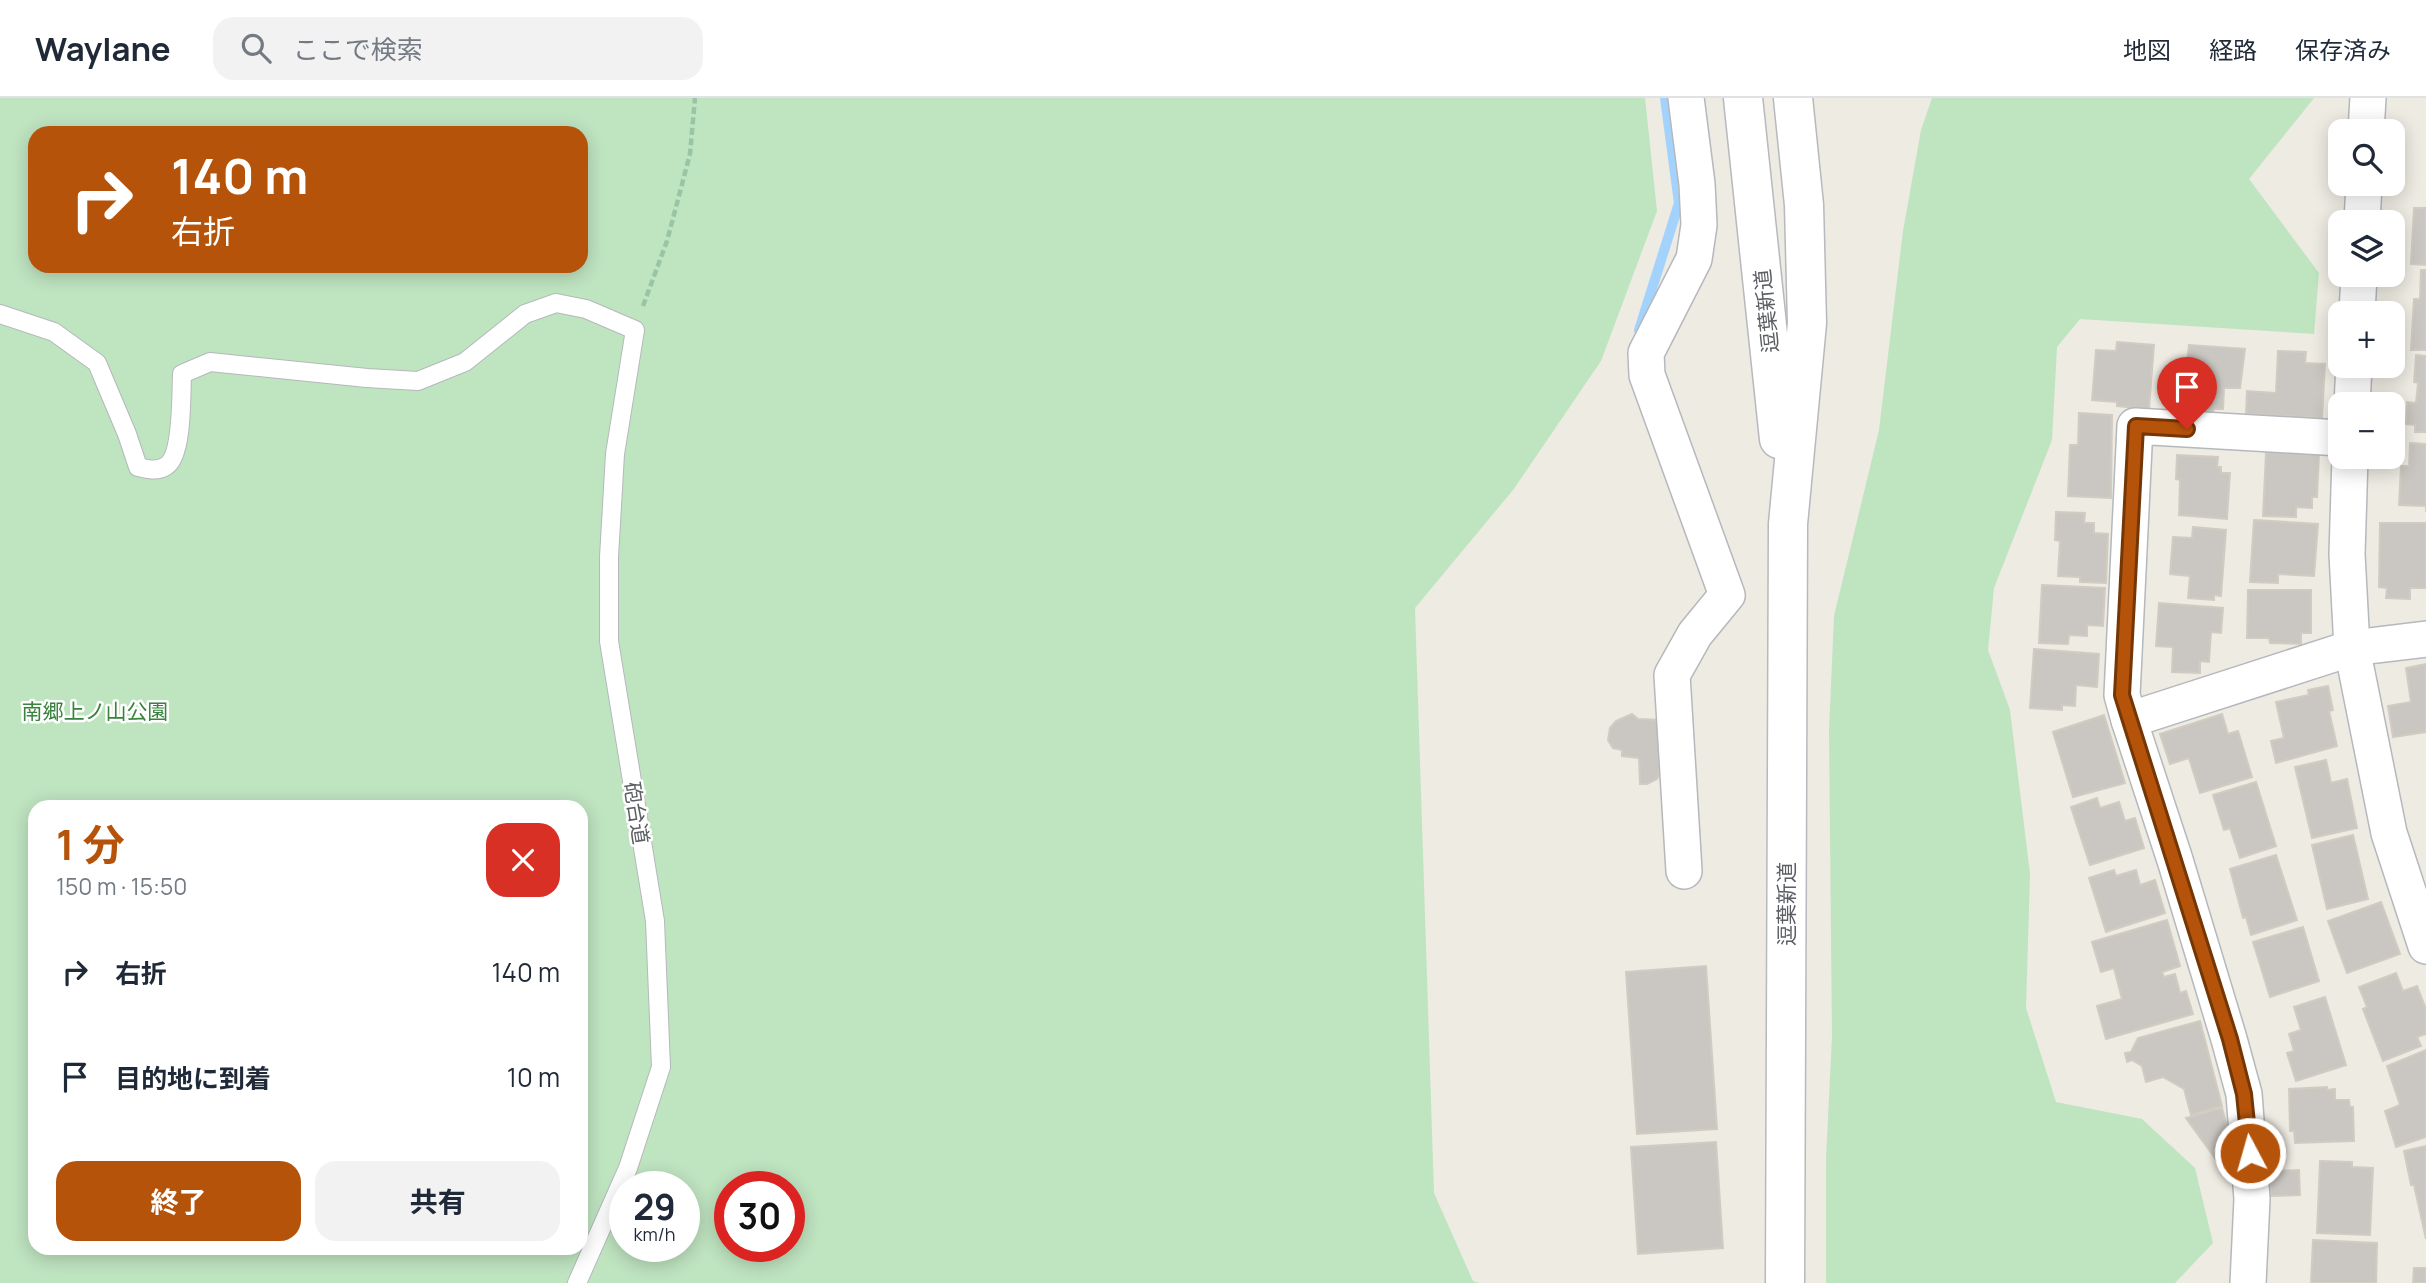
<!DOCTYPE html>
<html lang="ja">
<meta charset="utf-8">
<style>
:root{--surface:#fff;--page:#f2f2f3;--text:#1f2937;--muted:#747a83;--line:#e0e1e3;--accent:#b45309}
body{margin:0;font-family:Manrope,"Noto Sans JP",sans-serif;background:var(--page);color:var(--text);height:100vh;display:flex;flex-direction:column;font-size:26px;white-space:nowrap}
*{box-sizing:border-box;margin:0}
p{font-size:23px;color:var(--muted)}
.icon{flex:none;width:38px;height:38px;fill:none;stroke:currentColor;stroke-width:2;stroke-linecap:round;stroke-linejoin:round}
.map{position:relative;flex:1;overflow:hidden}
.details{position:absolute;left:28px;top:702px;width:560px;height:455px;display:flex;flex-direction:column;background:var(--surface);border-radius:21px;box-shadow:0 4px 18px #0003}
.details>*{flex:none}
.hud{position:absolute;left:28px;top:28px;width:560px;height:147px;border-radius:21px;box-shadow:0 4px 18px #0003;background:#b45309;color:#fff;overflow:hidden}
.controls{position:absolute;left:2328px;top:21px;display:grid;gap:14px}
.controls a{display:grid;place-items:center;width:77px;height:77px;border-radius:14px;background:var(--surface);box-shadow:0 4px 18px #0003;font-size:35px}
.speed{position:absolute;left:609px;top:1073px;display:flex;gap:14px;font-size:35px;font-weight:700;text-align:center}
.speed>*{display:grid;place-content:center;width:91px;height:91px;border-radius:50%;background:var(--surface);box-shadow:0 4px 18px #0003;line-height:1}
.speed small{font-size:18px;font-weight:400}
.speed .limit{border:10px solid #d22;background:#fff;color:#111}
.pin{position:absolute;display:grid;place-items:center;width:60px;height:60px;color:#fff;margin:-72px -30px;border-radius:50% 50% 50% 0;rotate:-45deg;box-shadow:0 0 7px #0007}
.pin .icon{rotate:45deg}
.me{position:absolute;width:77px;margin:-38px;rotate:354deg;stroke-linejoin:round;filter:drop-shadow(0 0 5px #0008)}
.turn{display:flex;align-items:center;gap:24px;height:147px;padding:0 28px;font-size:32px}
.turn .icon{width:91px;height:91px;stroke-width:2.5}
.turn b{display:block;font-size:49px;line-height:60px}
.round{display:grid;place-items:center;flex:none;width:74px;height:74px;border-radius:21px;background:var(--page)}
.summary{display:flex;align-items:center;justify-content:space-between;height:119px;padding:0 28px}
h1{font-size:42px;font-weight:700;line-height:52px;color:var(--accent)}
.button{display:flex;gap:14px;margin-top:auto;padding:14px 28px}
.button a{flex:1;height:80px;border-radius:21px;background:var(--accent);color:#fff;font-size:28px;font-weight:700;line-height:80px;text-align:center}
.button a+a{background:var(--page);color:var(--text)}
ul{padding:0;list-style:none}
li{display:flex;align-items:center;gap:21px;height:105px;padding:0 28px}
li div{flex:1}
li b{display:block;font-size:26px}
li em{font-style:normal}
header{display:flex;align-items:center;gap:42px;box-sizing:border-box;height:98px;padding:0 35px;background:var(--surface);border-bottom:2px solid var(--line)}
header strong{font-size:33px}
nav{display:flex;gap:38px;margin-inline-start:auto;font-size:24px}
.search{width:490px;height:63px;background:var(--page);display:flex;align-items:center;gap:18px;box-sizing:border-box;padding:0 24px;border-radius:21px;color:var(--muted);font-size:26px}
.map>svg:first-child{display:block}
</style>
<header>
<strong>Waylane</strong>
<div class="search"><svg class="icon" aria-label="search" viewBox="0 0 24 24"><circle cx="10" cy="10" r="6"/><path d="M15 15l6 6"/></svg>ここで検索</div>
<nav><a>地図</a><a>経路</a><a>保存済み</a></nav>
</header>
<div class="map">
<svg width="2426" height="1185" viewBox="0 0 2426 1185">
<rect width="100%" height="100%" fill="#edebe2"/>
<g fill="#bfe4c0" fill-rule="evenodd">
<path d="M0 0H1645L1657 113 1601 263 1513 392 1415 510 1434 1095 1473 1183 1479 1185H0ZM35 35H581V168H35ZM35 709H581V1150H35ZM625 1088H684V1148H625ZM730 1088H789V1148H730Z"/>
<polygon points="1932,0 2314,0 2249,81 2319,175 2314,236 2080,221 2057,249 2052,342 1994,490 1988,552 2010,612 2030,776 2026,910 2056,1004 2142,1021 2195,1070 2213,1145 2175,1185 1826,1185 1826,1061 1832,939 1829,633 1834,518 1879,332 1903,133 1921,32"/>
</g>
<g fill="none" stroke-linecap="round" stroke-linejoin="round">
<polyline stroke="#a3d3fc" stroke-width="10" points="1639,232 1679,105 1665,0"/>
</g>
<g fill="#cac7c2" stroke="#d1ccc1" stroke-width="2">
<polygon points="2414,110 2426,110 2426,167 2411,166"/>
<polygon points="2421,172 2426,172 2426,252 2411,252 2414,201 2420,201"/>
<polygon points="2117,244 2154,247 2149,311 2117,308 2117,304 2092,302 2096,252 2116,253"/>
<polygon points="2189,247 2245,251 2240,290 2224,290 2223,311 2214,311 2213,313 2180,311 2183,263 2187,263"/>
<polygon points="2278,253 2306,254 2305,265 2325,266 2322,320 2246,316 2247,293 2276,295"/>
<polygon points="2416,257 2426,258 2426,334 2415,334 2415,327 2406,326 2407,304 2416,305 2418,285 2414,284"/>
<polygon points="2079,315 2112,317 2111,400 2068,398 2070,347 2078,347"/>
<polygon points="2410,345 2426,346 2426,414 2426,408 2399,407 2401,368 2409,368"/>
<polygon points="2266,354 2319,356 2317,399 2312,399 2312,410 2296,409 2296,419 2263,418"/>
<polygon points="2177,357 2218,359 2217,369 2221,369 2221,375 2230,375 2227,421 2179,417 2180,382 2176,381"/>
<polygon points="2056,414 2085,415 2084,425 2094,425 2094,435 2108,436 2106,485 2080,484 2080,479 2058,478 2060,443 2055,442"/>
<polygon points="2254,422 2318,426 2314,478 2278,476 2278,485 2250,484"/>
<polygon points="2380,425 2426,425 2426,490 2410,490 2410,501 2386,500 2387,490 2379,489"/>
<polygon points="2193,429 2226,432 2221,498 2214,497 2214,502 2188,500 2190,478 2170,476 2173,439 2192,440"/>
<polygon points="2042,487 2105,490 2103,528 2087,527 2087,538 2069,537 2068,546 2039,545"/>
<polygon points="2248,492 2311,492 2311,535 2301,535 2301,546 2270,545 2269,540 2247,540"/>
<polygon points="2159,505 2223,510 2221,535 2211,534 2209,564 2200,563 2200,575 2172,574 2173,549 2156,548"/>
<polygon points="2034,551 2099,556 2097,589 2076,587 2075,608 2062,607 2062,612 2030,610"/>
<polygon points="2426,566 2426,634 2393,639 2388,608 2411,604 2406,570"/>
<polygon points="2328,588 2333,612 2329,613 2337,648 2276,665 2271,643 2284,640 2276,604 2309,597 2308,592"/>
<polygon points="1632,616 1638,621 1660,622 1659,676 1657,681 1647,686 1640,686 1639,660 1622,658 1622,652 1613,650 1608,642 1610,630 1616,623"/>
<polygon points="2222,616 2228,636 2238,633 2252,679 2200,695 2189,660 2170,666 2160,636"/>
<polygon points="2104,617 2125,685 2073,699 2053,634"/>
<polygon points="2326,662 2331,685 2347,681 2357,730 2312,740 2295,669"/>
<polygon points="2256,684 2276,748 2240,760 2230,730 2224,732 2213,697"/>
<polygon points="2097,700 2100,710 2119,704 2125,723 2135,720 2144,750 2090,767 2071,709"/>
<polygon points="2353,737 2368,801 2327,811 2312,747"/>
<polygon points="2276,757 2297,822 2251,837 2246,819 2243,820 2230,771"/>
<polygon points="2114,772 2116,778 2136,772 2140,787 2155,782 2165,815 2106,834 2089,780"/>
<polygon points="2381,804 2400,856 2347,875 2328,823"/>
<polygon points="2167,822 2180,868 2162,874 2164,879 2175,876 2180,895 2186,893 2193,916 2106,941 2097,908 2122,901 2114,870 2101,874 2092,844"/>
<polygon points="2303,829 2319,883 2270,899 2253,844"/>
<polygon points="1706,868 1717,1031 1637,1036 1626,874"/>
<polygon points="2396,875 2403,893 2417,888 2426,911 2426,936 2417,939 2421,948 2383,963 2363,911 2367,909 2359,889"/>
<polygon points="2325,899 2346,967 2296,983 2287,955 2294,953 2289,936 2301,932 2294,909"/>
<polygon points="2200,923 2222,1008 2191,1017 2184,991 2163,979 2146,984 2142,968 2132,962 2127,964 2125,955 2131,954 2138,940"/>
<polygon points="2426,952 2426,1039 2396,1049 2385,1013 2400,1007 2387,968"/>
<polygon points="2327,989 2327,992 2335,991 2335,1002 2349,1002 2350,1009 2353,1009 2354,1043 2295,1045 2294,1033 2290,1033 2289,991"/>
<polygon points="2222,1010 2229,1036 2231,1068 2222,1070 2186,1020"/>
<polygon points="1716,1044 1723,1150 1638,1156 1631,1049"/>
<polygon points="2426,1048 2426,1141 2414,1087 2411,1087 2404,1053"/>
<polygon points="2320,1063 2352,1064 2352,1069 2373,1070 2370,1137 2317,1135"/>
<polygon points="2299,1072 2300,1097 2271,1098 2270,1073"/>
<polygon points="2313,1142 2377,1145 2376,1185 2311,1185"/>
<polygon points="2414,1170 2426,1170 2426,1185 2413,1185"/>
</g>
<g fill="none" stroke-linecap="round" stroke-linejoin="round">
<g stroke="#b5b8bc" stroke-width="20">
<path id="lane" d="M0 216 54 234 97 265 127 336 138 369C148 371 157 374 166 368 183 358 181 296 182 276L210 264 367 280 418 283 465 264 525 216 556 205 586 211 635 232 615 356 609 459V543L655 823 661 969 628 1070 577 1185"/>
</g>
<g stroke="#b5b8bc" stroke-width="38">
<g id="street">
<polyline points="2366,33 2368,0"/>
<polyline points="2362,124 2364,86"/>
<polyline points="2357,215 2359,177"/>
<polyline points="2352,306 2354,268"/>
<polyline points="2350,359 2347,456 2352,550 2389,735 2426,848"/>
<polyline points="2129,622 2122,597 2135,328 2340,340"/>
<polyline points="1684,773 1672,577 1695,536 1727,497 1647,277 1646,255 1694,161 1699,127 1697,86 1686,0"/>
<polyline points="2248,1185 2252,1101 2244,996 2229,941 2175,762 2129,622 2352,550 2426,541"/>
</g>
</g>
<g stroke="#b6b9be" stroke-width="41">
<g id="secondary">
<polyline points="1743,0 1779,341"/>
<polyline points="1785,1185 1788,426 1807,225 1804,107 1793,0"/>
</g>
</g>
<polyline stroke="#99c4a6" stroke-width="4.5" stroke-dasharray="7 3.5" stroke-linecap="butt" points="643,208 667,143 690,56 695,0"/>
<use href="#lane" stroke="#fff" stroke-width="18"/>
<use href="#street" stroke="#fff" stroke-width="35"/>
<use href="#secondary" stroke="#fff" stroke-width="38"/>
</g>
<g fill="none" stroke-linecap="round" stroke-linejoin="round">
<g stroke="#753606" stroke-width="18">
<polyline id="route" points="2187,331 2136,328 2122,597 2230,941 2244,996 2250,1055"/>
</g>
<use href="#route" stroke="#b45309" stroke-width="12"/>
</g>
<g text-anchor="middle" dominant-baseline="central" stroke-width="5" stroke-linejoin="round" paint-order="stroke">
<g font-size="21" fill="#5b5e63" stroke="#fff">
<text transform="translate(1766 213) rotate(-96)">逗葉新道</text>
<text transform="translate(637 715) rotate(81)">砲台道</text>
<text transform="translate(1786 806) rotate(-90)">逗葉新道</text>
</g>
<g font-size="21" fill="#38843d" stroke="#fff">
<text x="95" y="613">南郷上ノ山公園</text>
</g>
</g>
</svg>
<div class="controls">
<a><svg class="icon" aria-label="search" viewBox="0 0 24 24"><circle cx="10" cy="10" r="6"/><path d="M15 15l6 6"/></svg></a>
<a><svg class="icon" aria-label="layers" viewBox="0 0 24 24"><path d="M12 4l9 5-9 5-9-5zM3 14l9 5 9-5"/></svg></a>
<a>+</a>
<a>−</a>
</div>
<div class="speed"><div>29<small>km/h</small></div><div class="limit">30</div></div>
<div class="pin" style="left:2187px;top:331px;background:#d93025"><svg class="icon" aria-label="arrive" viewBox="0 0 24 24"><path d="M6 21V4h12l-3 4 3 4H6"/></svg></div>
<svg class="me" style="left:2250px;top:1055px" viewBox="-20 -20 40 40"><circle r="17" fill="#b45309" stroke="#fff" stroke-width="3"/><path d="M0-11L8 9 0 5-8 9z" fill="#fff"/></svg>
<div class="hud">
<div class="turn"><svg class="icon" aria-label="right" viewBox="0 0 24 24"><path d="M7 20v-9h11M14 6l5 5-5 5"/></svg><div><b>140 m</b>右折</div></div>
</div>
<section class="details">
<div class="summary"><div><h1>1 分</h1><p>150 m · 15:50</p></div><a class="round" style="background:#d93025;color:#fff"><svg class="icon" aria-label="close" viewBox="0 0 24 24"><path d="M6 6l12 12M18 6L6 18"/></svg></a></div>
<ul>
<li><svg class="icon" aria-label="right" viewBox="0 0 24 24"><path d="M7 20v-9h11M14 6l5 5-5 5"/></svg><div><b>右折</b></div><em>140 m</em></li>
<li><svg class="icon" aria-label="arrive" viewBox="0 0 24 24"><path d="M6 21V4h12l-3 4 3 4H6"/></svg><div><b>目的地に到着</b></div><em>10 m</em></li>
</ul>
<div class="button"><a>終了</a><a>共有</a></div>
</section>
</div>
